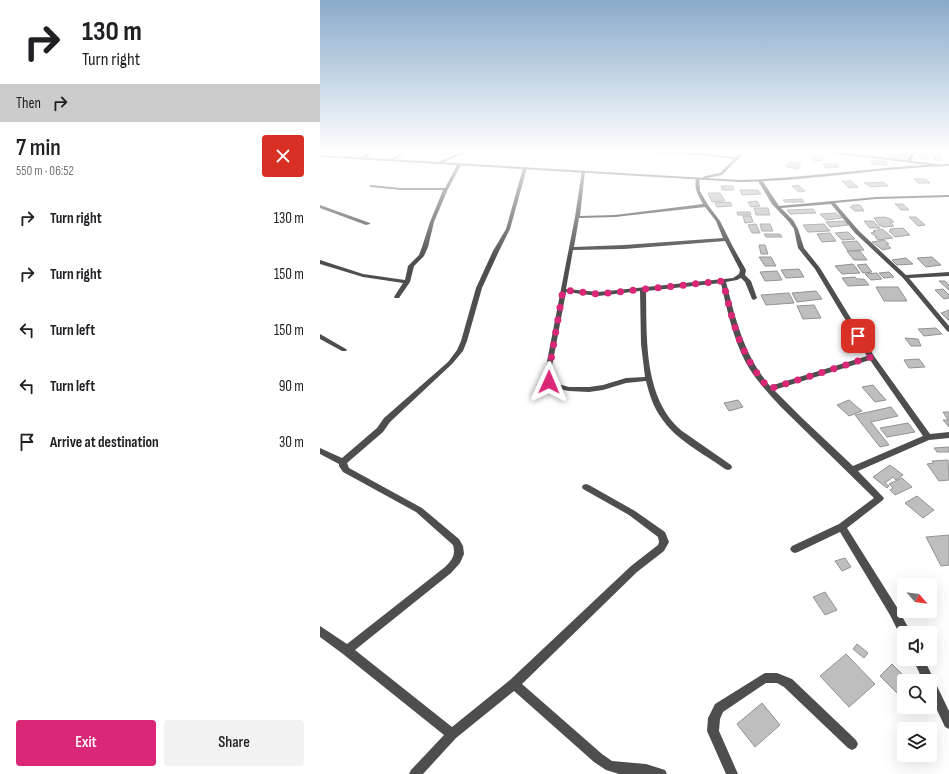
<!DOCTYPE html>
<meta charset="utf-8">
<style>
:root{--surface:#fff;--page:#f2f2f2;--text:#202124;--muted:#757577;--accent:#db2777}
body{margin:0;font-family:"Sofia Sans Condensed",sans-serif;background:var(--page);color:var(--text);height:100vh;display:flex;flex-direction:column;font-size:15px;white-space:nowrap}
*{box-sizing:border-box;margin:0}
p{font-size:13px;color:var(--muted)}
.icon{flex:none;width:22px;height:22px;fill:none;stroke:currentColor;stroke-width:2;stroke-linecap:round;stroke-linejoin:round}
.map{position:relative;flex:1;overflow:hidden}
.details{display:flex;flex-direction:column;background:var(--surface);width:320px}
.details>*{flex:none}
.banner{background:#fff;color:var(--text);overflow:hidden}
.needle{width:26px;rotate:118deg}
.buttons{position:absolute;left:577px;top:578px;display:grid;gap:8px}
.buttons a{display:grid;place-items:center;width:40px;height:40px;border-radius:4px;background:var(--surface);box-shadow:0 4px 16px #0002;font-size:20px}
.pin{position:absolute;display:grid;place-items:center;width:34px;height:34px;color:#fff;margin:-17px;border-radius:8px;box-shadow:0 2px 6px #0006}
.me{position:absolute;width:44px;margin:-22px;rotate:1deg;stroke-linejoin:round;filter:drop-shadow(0 0 3px #0008)}
.turn{display:flex;align-items:center;gap:14px;height:84px;padding:0 16px;font-size:18px}
.turn .icon{width:52px;height:52px;stroke-width:2.5}
.turn b{display:block;font-size:28px;line-height:34px}
.then{display:flex;align-items:center;height:38px;padding:0 16px;background:#0003;gap:8px;font-size:15px}
.round{display:grid;place-items:center;flex:none;width:42px;height:42px;border-radius:4px;background:var(--page)}
.summary{display:flex;align-items:center;justify-content:space-between;height:68px;padding:0 16px}
h1{font-size:24px;font-weight:600;line-height:30px}
.cta{display:flex;gap:8px;margin-top:auto;padding:8px 16px}
.cta a{flex:1;height:46px;border-radius:4px;background:var(--accent);color:#fff;font-size:16px;font-weight:600;line-height:46px;text-align:center}
.cta a+a{background:var(--page);color:var(--text)}
ul{padding:0;list-style:none}
li{display:flex;align-items:center;gap:12px;height:56px;padding:0 16px}
li div{flex:1}
li b{display:block;font-size:15px}
li em{font-style:normal}
main{display:flex;flex:1;min-height:0}
.map>svg:first-child{display:block}
</style>
<main>
<section class="details">
<div class="banner">
<div class="turn"><svg class="icon" aria-label="right" viewBox="0 0 24 24"><path d="M7 20v-9h11M14 6l5 5-5 5"/></svg><div><b>130 m</b>Turn right</div></div>
<div class="then">Then<svg class="icon" aria-label="right" viewBox="0 0 24 24"><path d="M7 20v-9h11M14 6l5 5-5 5"/></svg></div>
</div>
<div class="summary"><div><h1>7 min</h1><p>550 m · 06:52</p></div><a class="round" style="background:#d93025;color:#fff"><svg class="icon" aria-label="close" viewBox="0 0 24 24"><path d="M6 6l12 12M18 6L6 18"/></svg></a></div>
<ul>
<li><svg class="icon" aria-label="right" viewBox="0 0 24 24"><path d="M7 20v-9h11M14 6l5 5-5 5"/></svg><div><b>Turn right</b></div><em>130 m</em></li>
<li><svg class="icon" aria-label="right" viewBox="0 0 24 24"><path d="M7 20v-9h11M14 6l5 5-5 5"/></svg><div><b>Turn right</b></div><em>150 m</em></li>
<li><svg class="icon" aria-label="left" viewBox="0 0 24 24"><path d="M17 20v-9H6M10 6l-5 5 5 5"/></svg><div><b>Turn left</b></div><em>150 m</em></li>
<li><svg class="icon" aria-label="left" viewBox="0 0 24 24"><path d="M17 20v-9H6M10 6l-5 5 5 5"/></svg><div><b>Turn left</b></div><em>90 m</em></li>
<li><svg class="icon" aria-label="arrive" viewBox="0 0 24 24"><path d="M6 21V4h12l-3 4 3 4H6"/></svg><div><b>Arrive at destination</b></div><em>30 m</em></li>
</ul>
<div class="cta"><a>Exit</a><a>Share</a></div>
</section>
<div class="map">
<svg width="629" height="774" viewBox="0 0 629 774">
<rect width="100%" height="100%" fill="#fff"/>
<g fill="#bebebe" stroke="#929292">
<polygon points="599,153 608,154 608,159 600,159 601,156 599,156"/>
<polygon points="577,154 587,154 588,156 584,156 585,158 571,158 570,155 578,156"/>
<polygon points="495,155 504,157 501,161 492,160"/>
<polygon points="611,155 622,156 621,161 614,160 615,157"/>
<polygon points="551,161 566,161 567,165 552,164"/>
<polygon points="470,162 480,164 481,165 478,169 467,167"/>
<polygon points="503,164 517,164 519,167 506,168"/>
<polygon points="594,179 606,179 610,183 598,183"/>
<polygon points="522,181 531,181 538,187 529,188"/>
<polygon points="563,182 568,186 551,187 544,183"/>
<polygon points="478,185 485,191 479,192 472,186"/>
<polygon points="401,186 413,186 414,190 402,190"/>
<polygon points="420,190 438,190 441,194 422,195"/>
<polygon points="388,193 400,193 405,201 392,202"/>
<polygon points="482,199 484,202 465,202 463,200"/>
<polygon points="437,201 440,206 431,207 428,202"/>
<polygon points="410,202 412,206 397,207 395,203"/>
<polygon points="575,204 583,204 589,210 581,210"/>
<polygon points="532,205 540,205 544,211 535,211 530,207 533,207"/>
<polygon points="434,208 448,208 450,215 436,215"/>
<polygon points="493,209 496,213 470,214 467,210"/>
<polygon points="417,212 430,212 431,215 418,215"/>
<polygon points="516,213 522,218 506,220 500,214"/>
<polygon points="423,216 431,216 433,222 425,223"/>
<polygon points="564,217 571,219 574,222 570,222 574,226 564,227 559,225 554,218"/>
<polygon points="589,217 596,217 605,225 598,226"/>
<polygon points="524,221 528,225 510,227 506,222"/>
<polygon points="544,221 553,221 560,228 550,228"/>
<polygon points="436,224 440,233 432,233 428,225"/>
<polygon points="440,224 450,224 453,231 442,231"/>
<polygon points="504,224 510,231 488,232 483,225"/>
<polygon points="583,228 590,235 575,237 569,231 571,231 570,229"/>
<polygon points="562,229 573,238 558,240 555,237 557,237 551,233 555,232 553,231"/>
<polygon points="528,232 535,239 522,240 515,233"/>
<polygon points="510,233 516,241 502,242 497,234"/>
<polygon points="444,234 460,234 462,237 446,237"/>
<polygon points="564,240 569,244 566,244 571,248 563,250 552,242"/>
<polygon points="537,241 544,250 528,251 522,242"/>
<polygon points="439,245 445,245 448,254 441,254"/>
<polygon points="527,251 540,251 547,260 534,260"/>
<polygon points="439,257 451,257 456,266 445,266"/>
<polygon points="612,257 621,265 606,267 597,258"/>
<polygon points="586,258 593,264 577,265 572,260"/>
<polygon points="533,264 540,273 522,274 515,266"/>
<polygon points="546,264 552,272 543,273 537,265"/>
<polygon points="479,269 484,277 466,278 461,270"/>
<polygon points="457,271 462,280 445,281 440,272"/>
<polygon points="569,272 574,277 564,278 559,273"/>
<polygon points="557,273 562,279 551,280 545,274"/>
<polygon points="535,277 537,279 544,279 549,285 528,286 522,278"/>
<polygon points="619,281 625,281 629,285 629,290"/>
<polygon points="556,287 578,287 587,301 564,301"/>
<polygon points="623,289 629,295 629,298 624,299 615,290"/>
<polygon points="496,291 502,299 477,302 472,293"/>
<polygon points="469,293 474,303 446,305 441,295"/>
<polygon points="494,305 501,318 483,319 477,306"/>
<polygon points="629,310 629,320 628,320 621,313"/>
<polygon points="616,328 622,334 604,336 598,329"/>
<polygon points="585,338 598,339 601,346 591,346"/>
<polygon points="599,359 605,367 589,368 584,360"/>
<polygon points="553,385 566,400 555,402 542,387"/>
<polygon points="418,400 423,407 409,411 404,403"/>
<polygon points="529,400 542,411 529,416 517,405"/>
<polygon points="571,407 578,416 551,422 569,445 560,447 535,415"/>
<polygon points="623,412 629,412 629,427 623,420 628,420"/>
<polygon points="588,423 595,432 567,437 560,428"/>
<polygon points="629,447 629,452 617,452 614,448"/>
<polygon points="628,460 629,480 619,481 607,464 614,463 612,461"/>
<polygon points="570,465 583,475 576,480 573,477 565,483 569,486 567,488 553,477"/>
<polygon points="582,478 592,487 575,495 570,490 573,488 569,484"/>
<polygon points="597,496 614,510 603,518 585,503"/>
<polygon points="629,535 629,565 621,566 606,537"/>
<polygon points="525,558 531,567 522,571 515,561"/>
<polygon points="505,592 517,610 505,615 493,597"/>
<polygon points="537,644 548,653 544,658 533,649"/>
<polygon points="526,654 555,684 529,707 500,676"/>
<polygon points="572,664 589,681 584,681 584,686 577,693 560,676"/>
<polygon points="442,703 460,725 435,747 417,724"/>
</g>
<g fill="none" stroke-linecap="round" stroke-linejoin="round">
<g fill="#4e4e4e" fill-rule="evenodd">
<polygon points="49,152 53,152 44,159 42,159 42,157"/>
<polygon points="83,152 87,152 71,161 68,160"/>
<polygon points="142,152 147,152 119,164 116,163"/>
<polygon points="325,152 380,153 416,157 421,152 425,152 402,175 387,178 383,180 381,179 385,176 400,173 414,159 380,155 327,153"/>
<polygon points="507,152 516,152 587,160 592,152 596,152 591,161 617,164 619,165 617,166 509,153"/>
<polygon points="139,164 141,165 128,189 114,222 108,247 104,256 94,266 90,282 79,298 75,298 74,297 83,283 43,277 0,264 0,260 43,274 85,280 88,266 99,255 102,247 110,222 123,190 81,190 51,187 49,186 51,185 81,188 125,188 137,165"/>
<path d="M205 167 207 168 190 229 179 251 162 288 147 341 143 351 132 364 70 422 63 432 27 463 29 468 102 508 139 539 143 546 144 554 140 563 131 573 35 650 132 727 190 680 311 566 338 545 339 542 338 537 309 515 263 489 262 487 263 485 266 484 269 485 315 511 345 532 349 542 344 551 317 572 202 684 282 754 292 761 326 764 345 770 347 774H299L286 770 274 762 194 691 136 738 103 774H89L91 770 124 735 23 654 0 637V626L27 644 125 567C132 560 136 555 133 545L96 512 23 472 19 466V464L0 454V448L22 458 57 428 64 418 128 362 137 350 141 341 156 288 173 251 186 229 203 168Z"/>
<path d="M262 170 265 171 260 216 295 215 383 204C378 195 374 189 376 179L379 178 380 191 388 205 400 221 413 247 426 270 425 275 431 281 437 298 434 300 432 299 425 282 421 278 417 280 406 282C416 321 424 355 450 386L547 356 495 269 478 248 474 229 469 222 452 204 438 181V180H442L459 206 556 197 629 195V197L556 199 515 203 539 231 586 275 629 272V276L589 278 629 326V332L627 331 583 278 535 233 511 204 461 208 473 220 478 229 484 248 500 268 554 356 610 434 629 432V438L609 440 538 471 564 498 563 500 527 528 578 609 589 629 590 633H584V638L581 637 570 615 520 532 478 552 475 553 472 552 470 549 472 546 519 524 554 498 461 407C448 393 435 379 426 363 413 338 407 310 401 283L326 291C327 337 323 398 362 431L411 465 412 467 411 469 408 470 405 469C383 453 355 440 340 416 333 406 329 393 326 381L306 383 283 390 269 392 249 391 229 387 224 377 255 217ZM385 207 396 221 403 238 304 245 254 247 259 218 295 217ZM405 241 420 270 419 274 413 278 278 292 246 289 253 250 304 249ZM320 291 321 344 325 377 306 378 283 385 269 387H249L234 383 230 377 246 292 278 296ZM550 360 603 436 533 466 482 418 454 390Z"/>
<polygon points="0,205 50,223 50,224 46,225 0,208"/>
<polygon points="0,334 26,349 27,350 26,351 22,351 0,339"/>
<polygon points="593,659 604,659 629,711 629,729 625,727 610,695 610,681 603,681"/>
<polygon points="445,673 457,673 472,679 536,740 538,744 536,748 532,750 528,748 464,687 457,683 446,683 403,712 400,719 399,731 418,774 406,774 387,731 388,718 395,704"/>
</g>
<path fill="#4e4e4e" fill-rule="evenodd" d="M0 155 420 180C490 178 559 166 629 164V166C559 168 490 181 420 182L0 157Z"/>
</g>
<linearGradient id="sky" x2="0" y2="1"><stop stop-color="#89aaca"/><stop offset="0.58" stop-color="#fff"/><stop offset="1" stop-color="#fff" stop-opacity="0"/></linearGradient>
<rect width="629" height="260" fill="url(#sky)"/>
<g fill="none" stroke-linecap="round" stroke-linejoin="round">
<path stroke="#db2777" stroke-width="7" stroke-dasharray="0 12.6" d="M229 382 228 377 243 290 278 294 403 281C414 326 419 353 449 389L551 357 538 336"/>
</g>
</svg>
<div class="buttons">
<a><svg class="needle" viewBox="-14 -14 28 28"><path d="M0-13l5 13h-10z" fill="#e53935"/><path d="M0 13l5-13h-10z" fill="#757577"/></svg></a>
<a><svg class="icon" aria-label="sound" viewBox="0 0 24 24"><path d="M4 9h4l5-4v14l-5-4H4zM17 9q2 3 0 6"/></svg></a>
<a><svg class="icon" aria-label="search" viewBox="0 0 24 24"><circle cx="10" cy="10" r="6"/><path d="M15 15l6 6"/></svg></a>
<a><svg class="icon" aria-label="layers" viewBox="0 0 24 24"><path d="M12 4l9 5-9 5-9-5zM3 14l9 5 9-5"/></svg></a>
</div>
<div class="pin" style="left:538px;top:336px;background:#d93025"><svg class="icon" aria-label="arrive" viewBox="0 0 24 24"><path d="M6 21V4h12l-3 4 3 4H6"/></svg></div>
<svg class="me" style="left:229px;top:382px" viewBox="-20 -20 40 40"><path d="M0-17L14 15 0 8-14 15z" fill="#db2777" stroke="#fff" stroke-width="4"/></svg>
</div>
</main>
